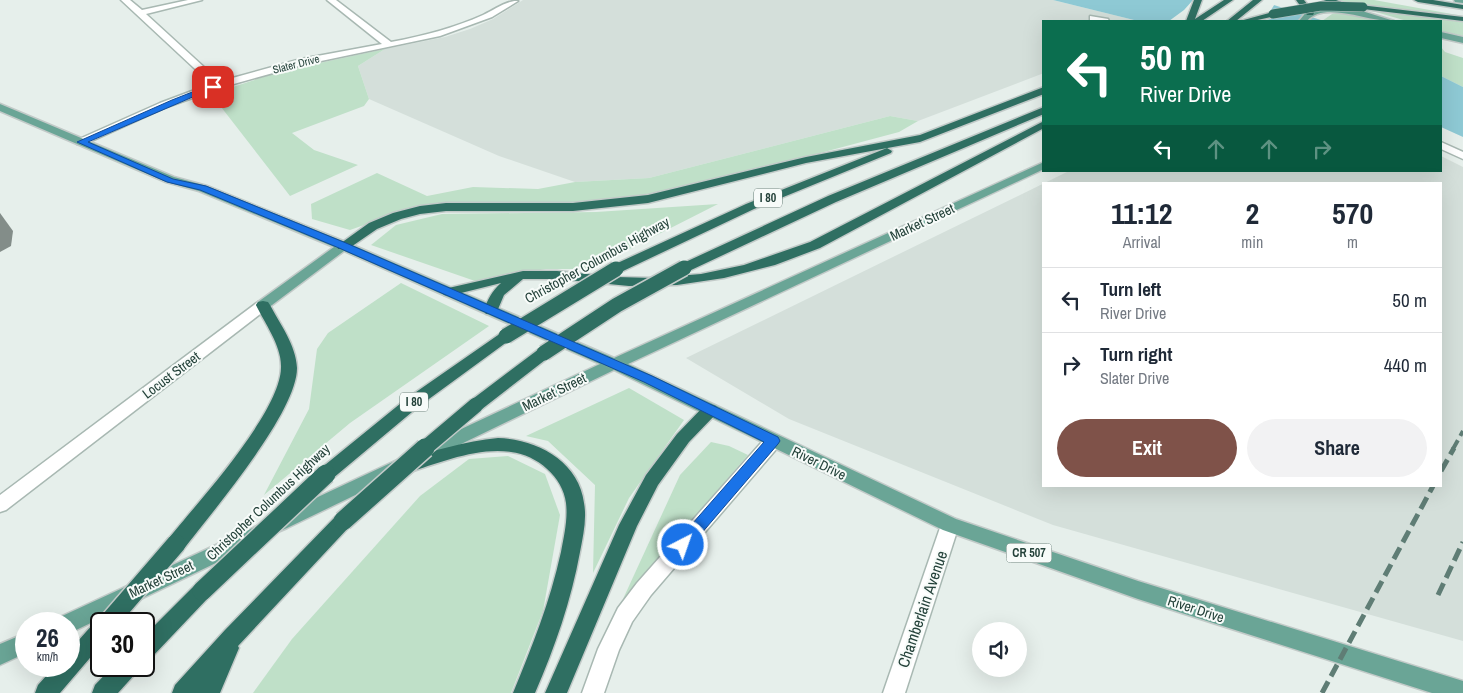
<!DOCTYPE html>
<style>
:root{--surface:#fff;--page:#f2f2f3;--text:#1f2937;--muted:#747a83;--line:#e0e1e3;--accent:#7f5249}
body{margin:0;font-family:"Archivo Narrow",sans-serif;background:var(--page);color:var(--text);height:100vh;display:flex;flex-direction:column;font-size:19px;white-space:nowrap}
*{box-sizing:border-box;margin:0}
p{font-size:16px;color:var(--muted)}
.icon{flex:none;width:28px;height:28px;fill:none;stroke:currentColor;stroke-width:2;stroke-linecap:round;stroke-linejoin:round}
.map{position:relative;flex:1;overflow:hidden}
.details{position:absolute;left:1042px;top:182px;width:400px;height:305px;display:flex;flex-direction:column;background:var(--surface);border-radius:0px;box-shadow:0 5px 20px #0002}
.details>*{flex:none}
.hud{position:absolute;left:1042px;top:20px;width:400px;height:152px;border-radius:0px;box-shadow:0 5px 20px #0002;background:#0b6e4f;color:#fff;overflow:hidden}
.tools{position:absolute;left:972px;top:622px;display:grid;gap:10px}
.tools a{display:grid;place-items:center;width:55px;height:55px;border-radius:50%;background:var(--surface);box-shadow:0 5px 20px #0002;font-size:25px}
.speed{position:absolute;left:15px;top:612px;display:flex;gap:10px;font-size:25px;font-weight:700;text-align:center}
.speed>*{display:grid;place-content:center;width:65px;height:65px;border-radius:50%;background:var(--surface);box-shadow:0 5px 20px #0002;line-height:1}
.speed small{font-size:12px;font-weight:400}
.speed .limit{border:2px solid #111;border-radius:8px;background:#fff;color:#111}
.pin{position:absolute;display:grid;place-items:center;width:42px;height:42px;color:#fff;margin:-21px;border-radius:10px;box-shadow:0 2px 8px #0006}
.me{position:absolute;width:55px;margin:-28px;rotate:41deg;stroke-linejoin:round;filter:drop-shadow(0 0 4px #0008)}
.turn{display:flex;align-items:center;gap:18px;height:105px;padding:0 15px;font-size:22px}
.turn .icon{width:65px;height:65px;stroke-width:2.5}
.turn b{display:block;font-size:35px;line-height:42px}
.lanes{display:flex;align-items:center;height:48px;padding:0 15px;background:#0003;justify-content:center;gap:25px;direction:ltr}
.lanes .off{opacity:.35}
.eta{display:flex;justify-content:space-evenly;align-items:center;height:85px;text-align:center}
.eta b{font-size:30px;font-weight:800;line-height:35px}
.action{display:flex;gap:10px;margin-top:auto;padding:10px 15px}
.action a{flex:1;height:58px;border-radius:30px;background:var(--accent);color:#fff;font-size:20px;font-weight:800;line-height:58px;text-align:center}
.action a+a{background:var(--page);color:var(--text)}
ul{padding:0;list-style:none}
li{display:flex;align-items:center;gap:15px;height:65px;padding:0 15px;border-top:1px solid var(--line)}
li div{flex:1}
li b{display:block;font-size:19px}
li em{font-style:normal}
.map>svg:first-child{display:block}
</style>
<div class="map">
<svg width="1463" height="693" viewBox="0 0 1463 693">
<rect width="100%" height="100%" fill="#e6efeb"/>
<g fill="#d4dfda" fill-rule="evenodd">
<polygon points="523,0 1053,0 1138,21 1044,21 1044,73 918,121 890,116 649,178 575,182 499,156 369,99 358,66 385,49 445,37 470,29 493,19"/>
<path d="M1441 156 1463 167V641L1053 525 789 419 686 358 1069 171H1441ZM1044 184H1441V486H1044Z"/>
</g>
<g fill="#bfe0c8">
<polygon points="1334,0 1374,0 1463,16 1347,3"/>
<polygon points="1369,10 1463,20 1463,36 1441,31 1441,21 1407,21"/>
<polygon points="1343,12 1382,21 1322,21 1332,14"/>
<polygon points="1441,47 1445,52 1463,58 1463,87 1441,76"/>
<polygon points="385,49 358,66 369,99 364,106 292,133 314,150 358,165 290,196 211,94 282,71"/>
<polygon points="890,116 918,121 899,132 682,190 629,199 567,203 440,205 407,210 350,230 312,219 311,204 377,173 427,196 473,187 538,189 575,182 649,178"/>
<polygon points="718,204 590,269 546,269 475,281 371,245 396,225 442,214 596,212"/>
<polygon points="401,283 489,326 350,423 264,495 309,409 317,349 328,333"/>
<polygon points="629,388 684,420 629,498 593,573 595,485 548,441 526,436"/>
<polygon points="711,442 729,446 748,455 623,599 680,475"/>
<polygon points="508,456 545,474 560,515 543,611 511,693 253,693 292,639 420,496 469,459"/>
</g>
<g fill="#8ec9d4">
<polygon points="1053,0 1258,0 1324,21 1138,21"/>
<polygon points="1441,76 1463,87 1463,137 1441,127"/>
</g>
<polygon fill="#e6efeb" points="1193,0 1268,0 1276,2 1271,10 1290,7 1301,10 1263,21 1169,21 1184,10"/>
<g fill="none" stroke-linecap="round" stroke-linejoin="round">
<g stroke="#a8b8b2" stroke-width="3">
<g id="minor">
<path d="M121 0H130L142 10 188 0H202L146 14 216 78 218 82 301 59 382 44 327 0H336L391 42C423 36 454 28 483 15 494 10 507 0 518 1L492 17 440 36 302 65 223 87 167 107 85 144H77L76 142 77 140 160 103 208 85V81Z"/>
<polygon points="1090,16 1108,19 1109,21 1090,20"/>
<polygon points="1441,142 1463,152 1463,159 1441,149"/>
<polygon points="263,301 268,302 270,305 268,308 6,510 0,512 0,495 258,302"/>
<polygon points="773,435 779,436 781,441 779,446 651,595 632,622 619,650 604,693 582,693 598,649 618,608 637,583 767,436"/>
<polygon points="950,517 957,520 959,525 905,693 883,693 941,525 943,520"/>
</g>
</g>
<g stroke="#c2cac8" stroke-width="3">
<g id="major">
<polygon points="1454,0 1463,0 1463,3 1455,2"/>
<path d="M1328 6 1362 11 1394 21C1369 23 1325 0 1307 21H1299L1308 10Z"/>
<polygon points="1441,32 1463,37 1463,43 1441,38"/>
<polygon points="0,104 174,177 207,186 348,243 614,358 1044,162 1044,169 628,364 956,519 1138,581 1463,681 1463,693 1432,693 1138,599 943,530 614,370 424,462 418,464 412,462 409,457 412,452 600,364 344,251 268,308 258,308 256,305 258,302 334,247 199,191 166,182 0,111"/>
<polygon points="397,460 403,462 406,467 403,472 287,528 280,531 273,528 271,523 273,518"/>
<polygon points="257,526 264,528 266,534 264,540 74,631 69,633 69,624 57,624 60,617"/>
<polygon points="26,633 26,653 0,665 0,644"/>
</g>
</g>
<g stroke="#c2cac8" stroke-width="3">
<g id="highway">
<polygon points="1194,0 1202,0 1195,19 1224,0 1233,0 1202,21 1186,21"/>
<polygon points="1253,0 1262,0 1236,21 1227,21"/>
<polygon points="1296,0 1304,0 1314,13 1313,15 1307,15"/>
<polygon points="1323,0 1336,0 1356,7 1352,9"/>
<polygon points="1414,0 1433,0 1463,5 1463,9 1418,2"/>
<polygon points="1360,5 1463,17 1463,21 1363,9 1359,7"/>
<polygon points="1273,12 1276,12 1276,16 1253,21 1240,21"/>
<polygon points="1044,87 1044,94 920,142 806,163 648,203 573,211 446,211 420,214 401,219 377,229 348,249 338,249 337,246 369,223 393,213 420,206 446,203 573,203 648,195 806,157 920,135"/>
<polygon points="1044,107 1044,114 836,202 689,271 684,272 677,268 679,265 828,196"/>
<path d="M1044 121V128L820 248 775 265 724 278 677 285 629 286 557 279H523L504 295 496 314H486L484 311C487 300 492 291 501 283L449 296 444 295 442 292 444 289 523 271H557L617 277 653 278 701 274 744 265 810 242Z"/>
<polygon points="887,148 892,151 891,153 754,209 621,272 611,272 609,269 611,266 746,204"/>
<path d="M263 301 268 302 270 305C280 324 296 345 297 368 297 413 212 512 183 550L176 552 169 550 166 544 169 538C198 502 280 413 281 368 282 346 265 324 256 305L258 302Z"/>
<polygon points="506,331 511,333 513,336 511,339 418,407 332,479 326,481 320,479 317,474 320,469 406,399 501,333"/>
<polygon points="544,348 549,349 552,353 549,357 482,409 476,411 470,409 468,405 470,401 539,349"/>
<polygon points="710,404 716,406 718,410 716,414 689,442 658,485 637,526 567,693 545,693 619,525 646,475 677,434 704,406"/>
<path d="M498 438C536 439 579 461 584 503 587 519 583 536 580 552 571 601 555 647 535 693H513C532 647 550 602 561 552 564 536 568 519 566 503 563 477 537 455 511 452 477 447 439 463 407 473L401 471 398 466 401 461C433 451 465 441 498 438Z"/>
<polygon points="343,513 350,516 352,521 350,526 238,646 239,648 220,693 172,693 175,685 225,630 336,516"/>
<polygon points="202,582 209,585 212,591 209,597 152,657 144,660 144,636 195,585"/>
<polygon points="101,620 109,624 101,624 101,645 60,693 35,693 38,685 55,666 69,666 69,651 94,623"/>
<polygon points="113,666 139,666 136,673 118,693 92,693 95,685"/>
</g>
</g>
<use href="#minor" fill="#fff" fill-rule="evenodd"/>
<use href="#major" fill="#6aa596" fill-rule="evenodd"/>
<use href="#highway" fill="#2f6f62" fill-rule="evenodd"/>
<polyline stroke="#5f7d75" stroke-width="4" stroke-dasharray="10 5" stroke-linecap="butt" points="1453,449 1463,431"/>
<g stroke="#5f7d75" stroke-width="5" stroke-dasharray="13 6" stroke-linecap="butt">
<polyline points="1441,471 1454,448"/>
<polyline points="1438,595 1463,542"/>
<polyline points="1322,693 1433,486"/>
</g>
<g stroke="#c2cac8" stroke-width="10" stroke-linecap="butt">
<polyline id="highway-bridge-far2" points="1273,14 1321,6 1363,7"/>
</g>
<g stroke="#c2cac8" stroke-width="18" stroke-linecap="butt">
<g id="highway-bridge-far1">
<polyline points="506,336 616,269"/>
<polyline points="544,353 617,305 684,268"/>
<polyline points="424,449 476,405"/>
</g>
</g>
<g stroke="#c2cac8" stroke-width="22" stroke-linecap="butt">
<g id="highway-bridge">
<polyline points="343,521 425,448"/>
<polyline points="202,591 326,474"/>
<polyline points="107,624 176,544"/>
</g>
</g>
<use href="#highway-bridge-far2" stroke="#2f6f62" stroke-width="9"/>
<use href="#highway-bridge-far1" stroke="#2f6f62" stroke-width="15"/>
<use href="#highway-bridge" stroke="#2f6f62" stroke-width="19"/>
</g>
<polygon fill="#838d89" points="0,213 13,231 11,246 0,252"/>
<polygon fill="#1a73e8" stroke="#114b97" points="210,85 216,87 88,142 173,179 206,186 346,243 652,376 778,437 780,441 778,444 688,549 683,551 678,549 676,545 678,540 764,442 644,382 339,248 200,190 167,182 77,142 172,100"/>
<g text-anchor="middle" dominant-baseline="central" stroke-width="4" stroke-linejoin="round" paint-order="stroke">
<g font-size="11" fill="#24423a" stroke="#f7fbf9">
<text transform="translate(296 64) rotate(-14)">Slater Drive</text>
</g>
<g fill="#f7fbf9" stroke="#637a73" stroke-width="1">
<rect x="754" y="188.5" width="28" height="19" rx="4"/>
<rect x="400" y="392.5" width="28" height="19" rx="4"/>
<rect x="1006.5" y="543.5" width="45" height="19" rx="4"/>
</g>
<g font-size="12" font-weight="bold" fill="#24423a">
<text x="768" y="198">I 80</text>
<text x="414" y="402">I 80</text>
<text x="1029" y="553">CR 507</text>
</g>
<g font-size="14" fill="#24423a" stroke="#f7fbf9">
<text transform="translate(922 222) rotate(-25)">Market Street</text>
<text transform="translate(597 260) rotate(-29)">Christopher Columbus Highway</text>
<text transform="translate(171 375) rotate(-37)">Locust Street</text>
<text transform="translate(554 392) rotate(-26)">Market Street</text>
<text transform="translate(819 463) rotate(26)">River Drive</text>
<text transform="translate(268 502) rotate(-43)">Christopher Columbus Highway</text>
<text transform="translate(161 579) rotate(-25)">Market Street</text>
<text transform="translate(1196 609) rotate(18)">River Drive</text>
</g>
<g font-size="16" fill="#24423a" stroke="#f7fbf9">
<text transform="translate(922 609) rotate(-71)">Chamberlain Avenue</text>
</g>
</g>
</svg>
<div class="tools">
<a><svg class="icon" aria-label="sound" viewBox="0 0 24 24"><path d="M4 9h4l5-4v14l-5-4H4zM17 9q2 3 0 6"/></svg></a>
</div>
<div class="speed"><div>26<small>km/h</small></div><div class="limit">30</div></div>
<div class="pin" style="left:213px;top:87px;background:#d93025"><svg class="icon" aria-label="arrive" viewBox="0 0 24 24"><path d="M6 21V4h12l-3 4 3 4H6"/></svg></div>
<svg class="me" style="left:683px;top:545px" viewBox="-20 -20 40 40"><circle r="17" fill="#1a73e8" stroke="#fff" stroke-width="3"/><path d="M0-11L8 9 0 5-8 9z" fill="#fff"/></svg>
<div class="hud">
<div class="turn"><svg class="icon" aria-label="left" viewBox="0 0 24 24"><path d="M17 20v-9H6M10 6l-5 5 5 5"/></svg><div><b>50 m</b>River Drive</div></div>
<div class="lanes"><svg class="icon" aria-label="left" viewBox="0 0 24 24"><path d="M17 20v-9H6M10 6l-5 5 5 5"/></svg><svg class="icon off" aria-label="ahead" viewBox="0 0 24 24"><path d="M12 20V5M6 11l6-6 6 6"/></svg><svg class="icon off" aria-label="ahead" viewBox="0 0 24 24"><path d="M12 20V5M6 11l6-6 6 6"/></svg><svg class="icon off" aria-label="right" viewBox="0 0 24 24"><path d="M7 20v-9h11M14 6l5 5-5 5"/></svg></div>
</div>
<section class="details">
<div class="eta">
<div><b>11:12</b><p>Arrival</p></div>
<div><b>2</b><p>min</p></div>
<div><b>570</b><p>m</p></div>
</div>
<ul>
<li><svg class="icon" aria-label="left" viewBox="0 0 24 24"><path d="M17 20v-9H6M10 6l-5 5 5 5"/></svg><div><b>Turn left</b><p>River Drive</p></div><em>50 m</em></li>
<li><svg class="icon" aria-label="right" viewBox="0 0 24 24"><path d="M7 20v-9h11M14 6l5 5-5 5"/></svg><div><b>Turn right</b><p>Slater Drive</p></div><em>440 m</em></li>
</ul>
<div class="action"><a>Exit</a><a>Share</a></div>
</section>
</div>
